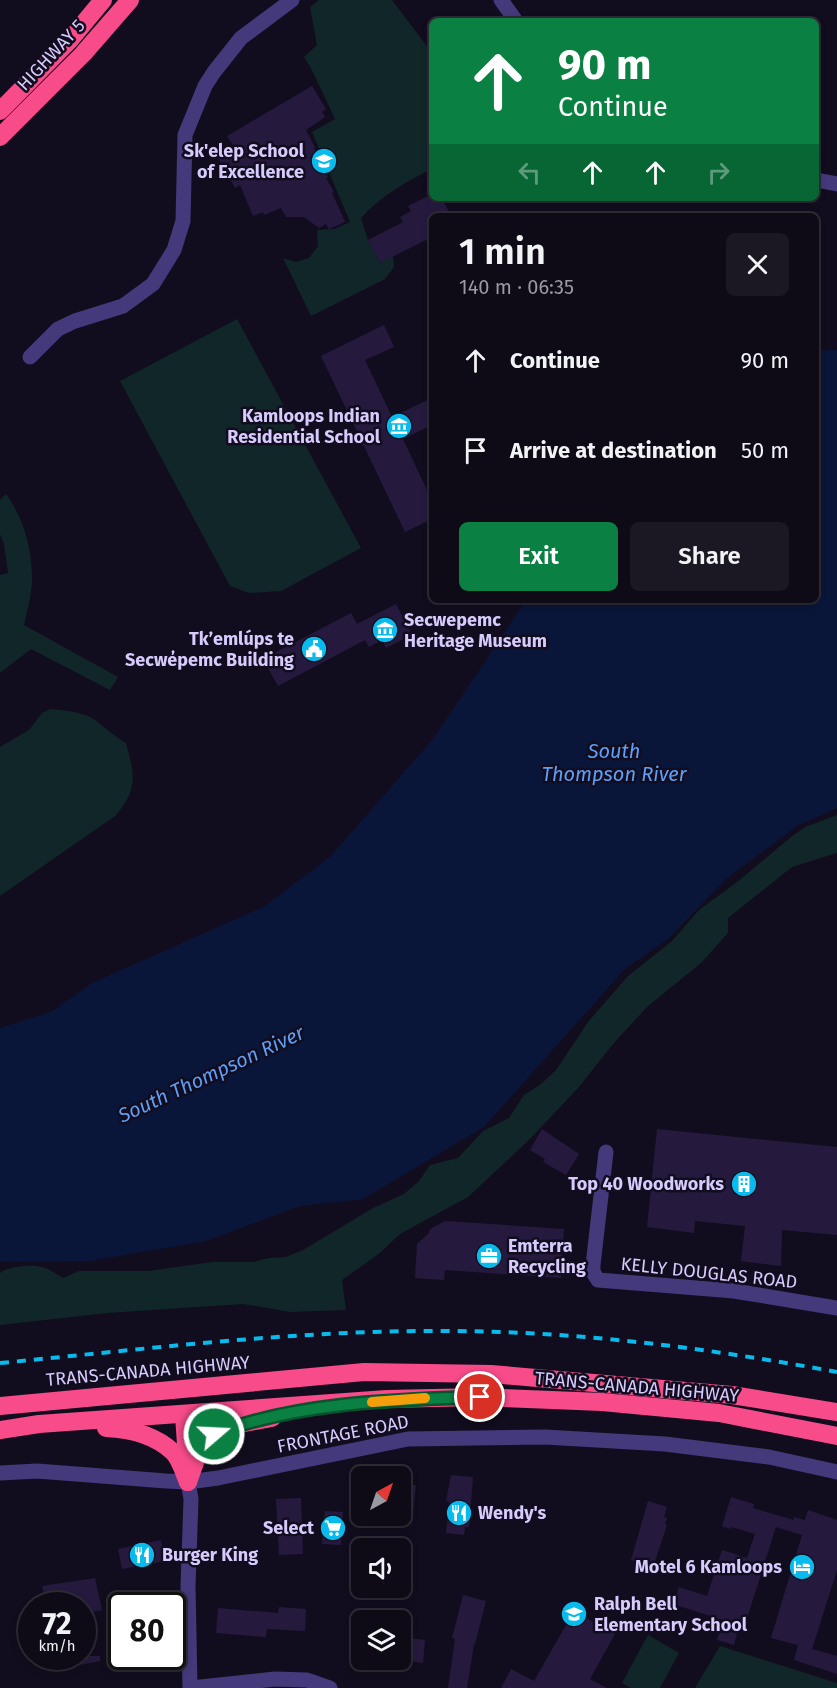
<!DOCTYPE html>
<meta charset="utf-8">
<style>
:root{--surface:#0e0a16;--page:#1c1823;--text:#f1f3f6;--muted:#9b9aa1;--line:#2e2b35;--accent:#0b8043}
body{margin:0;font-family:"Fira Sans",sans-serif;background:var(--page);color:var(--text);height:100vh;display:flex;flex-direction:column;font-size:22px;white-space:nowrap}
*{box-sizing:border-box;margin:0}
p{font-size:20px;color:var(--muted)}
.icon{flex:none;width:33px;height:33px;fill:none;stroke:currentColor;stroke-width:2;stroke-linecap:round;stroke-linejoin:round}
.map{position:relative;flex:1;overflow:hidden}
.details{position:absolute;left:429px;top:213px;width:390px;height:390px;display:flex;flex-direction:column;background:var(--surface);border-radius:9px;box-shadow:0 3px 9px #0003,0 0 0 2px var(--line)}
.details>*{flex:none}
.guide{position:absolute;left:429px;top:18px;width:390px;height:183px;border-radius:9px;box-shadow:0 3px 9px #0003,0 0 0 2px var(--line);background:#0b8043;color:#fff;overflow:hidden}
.needle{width:39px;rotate:40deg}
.tools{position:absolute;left:351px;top:1466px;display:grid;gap:12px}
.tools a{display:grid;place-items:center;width:60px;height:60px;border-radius:9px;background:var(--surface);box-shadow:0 3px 9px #0003,0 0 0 2px var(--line);font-size:30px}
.speed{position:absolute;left:18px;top:1592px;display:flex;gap:12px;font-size:30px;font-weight:700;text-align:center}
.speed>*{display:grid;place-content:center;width:78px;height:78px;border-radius:50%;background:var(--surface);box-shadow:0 3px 9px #0003,0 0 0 2px var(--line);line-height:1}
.speed small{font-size:15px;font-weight:400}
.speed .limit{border:3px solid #111;border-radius:9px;background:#fff;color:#111}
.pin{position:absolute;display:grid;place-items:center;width:51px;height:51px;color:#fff;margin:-26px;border:3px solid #fff;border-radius:50%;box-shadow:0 2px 6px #0007}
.me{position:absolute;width:66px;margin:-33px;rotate:71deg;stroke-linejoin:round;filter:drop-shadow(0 0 4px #0008)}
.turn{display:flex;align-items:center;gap:21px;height:126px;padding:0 30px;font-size:27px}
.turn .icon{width:78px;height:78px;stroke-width:2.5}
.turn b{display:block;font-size:42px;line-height:51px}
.lanes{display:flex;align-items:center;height:57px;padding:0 30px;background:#0003;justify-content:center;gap:30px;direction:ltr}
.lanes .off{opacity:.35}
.round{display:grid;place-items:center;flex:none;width:63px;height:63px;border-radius:9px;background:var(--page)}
.head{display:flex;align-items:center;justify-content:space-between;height:102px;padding:0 30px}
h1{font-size:36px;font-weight:600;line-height:45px}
.button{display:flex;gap:12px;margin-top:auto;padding:12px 30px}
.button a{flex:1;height:69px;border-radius:9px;background:var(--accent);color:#fff;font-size:24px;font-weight:600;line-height:69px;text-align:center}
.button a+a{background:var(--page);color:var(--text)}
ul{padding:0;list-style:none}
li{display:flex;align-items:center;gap:18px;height:90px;padding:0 30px}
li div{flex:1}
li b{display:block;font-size:22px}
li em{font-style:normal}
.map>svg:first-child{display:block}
</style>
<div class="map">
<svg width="837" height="1688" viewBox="0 0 837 1688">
<rect width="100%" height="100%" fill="#120d1e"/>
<g fill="#102628">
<path d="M319 0H392L432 53V169C405 182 381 196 361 218L368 240 380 263 393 256 394 267 385 279 311 316 283 258 296 262 309 258 318 246 317 230 334 229 350 222 312 132 335 119 311 68 304 57 317 45 310 7Z"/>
<polygon points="237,319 361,548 281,591 249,593 230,586 120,381"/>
<path d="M6 494C24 518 33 552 32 583 31 597 27 611 24 625L118 677 110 690 31 649 0 673V575L8 573 4 544 0 534V500Z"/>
<path d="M51 709C64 710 78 712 90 717 101 723 113 736 126 743 135 775 138 790 115 816L0 896V747L29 730 42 713Z"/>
<path d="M837 815V853L792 867 728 918V933L701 963 647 1007 613 1044 579 1087 528 1141 468 1197 400 1234 380 1253 342 1280 346 1310 290 1312 243 1304 107 1313 0 1325V1273C8 1266 31 1264 42 1267 50 1269 56 1274 63 1278L79 1271H148L212 1262H253L269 1258 286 1257 303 1250 373 1208 404 1194 419 1181 430 1165 458 1158 483 1131 509 1118 524 1095 540 1085 556 1070 588 1022 628 976 672 941 699 910 737 882 791 837 805 827Z"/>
<polygon points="648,1635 679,1653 660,1688 631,1688 622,1683"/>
<polygon points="720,1646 837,1683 837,1688 695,1688"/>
</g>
<polygon fill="#0a1639" points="837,350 837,808 797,826 726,879 668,939 625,969 484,1127 363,1199 300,1206 206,1241 91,1261 0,1262 0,1028 53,1011 92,983 263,907 330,857 433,739 526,600 816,600 816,351"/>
<g fill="#251a3e">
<polygon points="312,86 326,109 322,112 325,117 306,130 315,147 314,148 321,162 320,163 328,177 326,178 334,192 332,193 345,222 329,229 326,224 319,228 304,217 286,217 281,208 264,215 263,212 253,216 240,185 235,188 216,155 234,147 227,136"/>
<polygon points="432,194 432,198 442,198 451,216 432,216 432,232 428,234 430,238 380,263 368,240 403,222 400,217 411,211 408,206"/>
<polygon points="384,325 394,347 365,360 392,417 432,398 432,425 403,439 432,501 432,519 405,532 321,356"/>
<polygon points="396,604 412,635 386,648 382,640 369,647 365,640 278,686 263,659 351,613 357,624"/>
<polygon points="542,1129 579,1154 566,1175 543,1162 545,1159 530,1150"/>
<polygon points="657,1129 837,1147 837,1235 782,1230 781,1266 741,1261 745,1226 695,1221 694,1233 647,1227"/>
<polygon points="445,1221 564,1229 561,1278 445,1270 444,1280 415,1278 417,1244 429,1233 430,1229"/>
<polygon points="451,1475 473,1477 469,1527 465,1527 464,1535 446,1533 449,1501 446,1501"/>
<polygon points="400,1484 416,1485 412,1523 400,1522"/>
<polygon points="731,1497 754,1504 753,1508 794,1520 794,1517 805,1520 808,1510 837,1520 837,1570 812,1649 837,1656 837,1674 794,1660 798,1645 771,1638 802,1535 776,1527 748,1615 745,1614 742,1623 740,1623 734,1645 717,1640 723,1620 673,1604 679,1587 707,1596 722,1550 747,1558 755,1534 732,1527 731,1529 722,1526"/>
<polygon points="301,1498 303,1554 279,1555 276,1499"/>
<polygon points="648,1501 667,1507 664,1517 667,1518 665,1524 667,1525 653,1567 631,1560"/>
<polygon points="325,1511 343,1512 341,1545 322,1544"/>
<polygon points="161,1540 165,1561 122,1569 118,1549"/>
<polygon points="95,1578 102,1610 82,1614 82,1605 46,1605 42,1586"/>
<polygon points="152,1592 155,1605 111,1605 110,1600"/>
<polygon points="463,1595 486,1601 475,1644 474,1644 467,1688 448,1688 455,1639 452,1638"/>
<polygon points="279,1607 306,1609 305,1631 267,1629 266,1637 216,1633 218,1608 278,1613"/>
<polygon points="574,1611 615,1634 590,1679 607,1688 501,1688 511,1669 534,1681"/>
<polygon points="400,1637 425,1640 423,1663 400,1660"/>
<polygon points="61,1656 100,1656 100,1661 64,1668"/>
</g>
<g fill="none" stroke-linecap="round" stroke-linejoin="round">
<g stroke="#43397b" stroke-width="15">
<polyline points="501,0 516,21"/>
<polyline points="816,180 837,184"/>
<polyline points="30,357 58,329 75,321 123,306 153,284 174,250 183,221 185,135 205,86 214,72 241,38 292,0"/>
<polyline points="606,1152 593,1265 593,1272 598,1280 734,1291 837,1308"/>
<polyline points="0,1473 37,1471 166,1481 188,1482 218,1478 408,1439 545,1437 665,1444 769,1457 837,1472"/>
<polyline points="188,1482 191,1499 188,1586 190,1688"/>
<polyline points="191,1688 275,1679 307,1680 330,1688"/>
</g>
<g stroke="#f84b8a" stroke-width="18">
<polyline points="0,111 69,41 103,0"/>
<polyline points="0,137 83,54 130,0"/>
<polyline points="0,1406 364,1372 491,1374 732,1395 837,1412"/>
<polyline points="184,1415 188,1474"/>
<path d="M106 1428C130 1429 155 1435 173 1452 180 1459 184 1473 188 1482"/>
<polyline points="0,1430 39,1424 387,1399 480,1397 602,1402 719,1413 837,1436"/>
<path d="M188 1482C193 1469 197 1453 205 1442 219 1425 251 1422 272 1418"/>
</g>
<path stroke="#09bbec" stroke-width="4" stroke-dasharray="9 8" stroke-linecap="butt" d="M0 1363C148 1349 296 1330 444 1331 577 1331 707 1348 837 1372"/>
</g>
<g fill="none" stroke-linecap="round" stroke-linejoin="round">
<g stroke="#07532c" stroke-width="15">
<path id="route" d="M214 1434C298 1402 392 1400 480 1397"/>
</g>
<use href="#route" stroke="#0b8043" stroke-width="10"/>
<polyline stroke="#f59e0b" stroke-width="10" points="372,1402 425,1398"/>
</g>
<defs>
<g id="school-disc" transform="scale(1.35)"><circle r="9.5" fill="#09bbec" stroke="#120d1e"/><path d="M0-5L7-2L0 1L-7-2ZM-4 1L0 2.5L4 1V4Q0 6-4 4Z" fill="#fff"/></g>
<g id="museum-disc" transform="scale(1.35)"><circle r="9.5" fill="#09bbec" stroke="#120d1e"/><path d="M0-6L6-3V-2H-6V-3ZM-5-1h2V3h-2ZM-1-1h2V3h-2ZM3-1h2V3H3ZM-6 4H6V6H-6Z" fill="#fff"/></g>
<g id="civic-disc" transform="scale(1.35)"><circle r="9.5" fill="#09bbec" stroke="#120d1e"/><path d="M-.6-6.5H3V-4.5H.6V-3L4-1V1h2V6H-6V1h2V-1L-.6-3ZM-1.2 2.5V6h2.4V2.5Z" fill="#fff"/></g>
<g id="building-disc" transform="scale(1.35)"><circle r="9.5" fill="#09bbec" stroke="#120d1e"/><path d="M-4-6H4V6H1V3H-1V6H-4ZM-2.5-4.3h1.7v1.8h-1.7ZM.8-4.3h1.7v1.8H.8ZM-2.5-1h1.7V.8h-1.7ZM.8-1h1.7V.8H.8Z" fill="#fff"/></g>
<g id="office-disc" transform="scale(1.35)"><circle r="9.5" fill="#09bbec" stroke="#120d1e"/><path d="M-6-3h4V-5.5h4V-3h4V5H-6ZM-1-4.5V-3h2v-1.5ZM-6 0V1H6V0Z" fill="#fff"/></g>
<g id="restaurant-disc" transform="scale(1.35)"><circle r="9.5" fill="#09bbec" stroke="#120d1e"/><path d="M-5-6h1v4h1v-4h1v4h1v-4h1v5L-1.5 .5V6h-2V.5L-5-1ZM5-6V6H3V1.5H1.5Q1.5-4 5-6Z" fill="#fff"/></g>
<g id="supermarket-disc" transform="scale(1.35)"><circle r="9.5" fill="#09bbec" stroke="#120d1e"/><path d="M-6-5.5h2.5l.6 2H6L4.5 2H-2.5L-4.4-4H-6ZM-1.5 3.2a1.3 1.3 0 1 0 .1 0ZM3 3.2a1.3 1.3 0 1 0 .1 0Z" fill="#fff"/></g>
<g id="hotel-disc" transform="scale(1.35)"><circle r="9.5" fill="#09bbec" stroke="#120d1e"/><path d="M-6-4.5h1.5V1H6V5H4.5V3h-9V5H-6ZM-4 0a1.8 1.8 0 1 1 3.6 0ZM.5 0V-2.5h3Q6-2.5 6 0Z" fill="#fff"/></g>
</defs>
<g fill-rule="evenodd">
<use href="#school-disc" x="324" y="161"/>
<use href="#museum-disc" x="399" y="426"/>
<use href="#museum-disc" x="385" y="630"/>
<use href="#civic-disc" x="314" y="649"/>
<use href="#building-disc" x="744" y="1184"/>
<use href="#office-disc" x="489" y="1256"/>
<use href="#restaurant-disc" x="459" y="1513"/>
<use href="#supermarket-disc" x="333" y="1528"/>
<use href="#restaurant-disc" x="142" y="1555"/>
<use href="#hotel-disc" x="802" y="1567"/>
<use href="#school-disc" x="574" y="1614"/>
</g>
<g text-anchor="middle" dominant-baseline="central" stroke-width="5" stroke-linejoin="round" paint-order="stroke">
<g font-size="18" fill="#d7cbfd" stroke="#120d1e">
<text transform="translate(51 55) rotate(-47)">HIGHWAY 5</text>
<text transform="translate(709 1273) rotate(6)">KELLY DOUGLAS ROAD</text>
<text transform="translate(148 1371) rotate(-5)">TRANS-CANADA HIGHWAY</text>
<text transform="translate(637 1387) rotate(5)">TRANS-CANADA HIGHWAY</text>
<text transform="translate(343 1434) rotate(-11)">FRONTAGE ROAD</text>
</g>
<g font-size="18" font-weight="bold" fill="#d7cbfd" stroke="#120d1e" text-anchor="end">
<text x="304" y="151">Sk'elep School<tspan x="304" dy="21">of Excellence</tspan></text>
<text x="380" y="416">Kamloops Indian<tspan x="380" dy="21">Residential School</tspan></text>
<text x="404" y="620" text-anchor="start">Secwepemc<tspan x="404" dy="21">Heritage Museum</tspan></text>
<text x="294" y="639">Tk’emlúps te<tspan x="294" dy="21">Secwe̓pemc Building</tspan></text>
<text x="724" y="1184">Top 40 Woodworks</text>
<text x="508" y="1246" text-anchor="start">Emterra<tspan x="508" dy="21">Recycling</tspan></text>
<text x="478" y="1513" text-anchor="start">Wendy's</text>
<text x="314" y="1528">Select</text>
<text x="162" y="1555" text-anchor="start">Burger King</text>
<text x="782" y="1567">Motel 6 Kamloops</text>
<text x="594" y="1604" text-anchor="start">Ralph Bell<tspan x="594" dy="21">Elementary School</tspan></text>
</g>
<g font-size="20" font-style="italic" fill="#5e9ff9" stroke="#120d1e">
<text x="614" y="751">South<tspan x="614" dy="23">Thompson River</tspan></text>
<text transform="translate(211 1074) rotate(-25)">South Thompson River</text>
</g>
</g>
</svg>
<div class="tools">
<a><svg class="needle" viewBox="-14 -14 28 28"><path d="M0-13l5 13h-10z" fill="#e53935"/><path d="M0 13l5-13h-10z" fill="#9b9aa1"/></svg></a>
<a><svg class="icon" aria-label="sound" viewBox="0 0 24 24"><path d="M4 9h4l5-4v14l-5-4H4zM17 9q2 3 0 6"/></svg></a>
<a><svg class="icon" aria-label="layers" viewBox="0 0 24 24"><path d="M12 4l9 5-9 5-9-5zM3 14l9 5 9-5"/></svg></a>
</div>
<div class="speed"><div>72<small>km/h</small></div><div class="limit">80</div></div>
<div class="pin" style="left:480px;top:1397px;background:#d93025"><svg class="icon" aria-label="arrive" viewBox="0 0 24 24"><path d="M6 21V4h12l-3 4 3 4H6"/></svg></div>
<svg class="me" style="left:214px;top:1434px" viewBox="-20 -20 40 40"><circle r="17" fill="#0b8043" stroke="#fff" stroke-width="3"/><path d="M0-11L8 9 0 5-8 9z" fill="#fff"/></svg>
<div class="guide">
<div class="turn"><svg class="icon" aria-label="ahead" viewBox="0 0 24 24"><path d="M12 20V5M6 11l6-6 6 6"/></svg><div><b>90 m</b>Continue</div></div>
<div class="lanes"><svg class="icon off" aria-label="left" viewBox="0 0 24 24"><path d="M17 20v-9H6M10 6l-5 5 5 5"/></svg><svg class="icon" aria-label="ahead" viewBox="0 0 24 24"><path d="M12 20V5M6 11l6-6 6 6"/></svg><svg class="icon" aria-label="ahead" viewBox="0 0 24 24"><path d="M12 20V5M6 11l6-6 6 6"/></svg><svg class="icon off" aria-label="right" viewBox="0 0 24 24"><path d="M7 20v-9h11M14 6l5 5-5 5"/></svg></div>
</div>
<section class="details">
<div class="head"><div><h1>1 min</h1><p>140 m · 06:35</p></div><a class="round"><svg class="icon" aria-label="close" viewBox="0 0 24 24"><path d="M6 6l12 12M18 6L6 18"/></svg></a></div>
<ul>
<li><svg class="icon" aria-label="ahead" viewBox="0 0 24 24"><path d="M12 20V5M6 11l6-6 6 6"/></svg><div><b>Continue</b></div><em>90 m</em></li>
<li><svg class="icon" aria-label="arrive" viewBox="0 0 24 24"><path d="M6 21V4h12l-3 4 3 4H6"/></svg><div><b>Arrive at destination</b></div><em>50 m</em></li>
</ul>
<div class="button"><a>Exit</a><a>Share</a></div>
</section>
</div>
